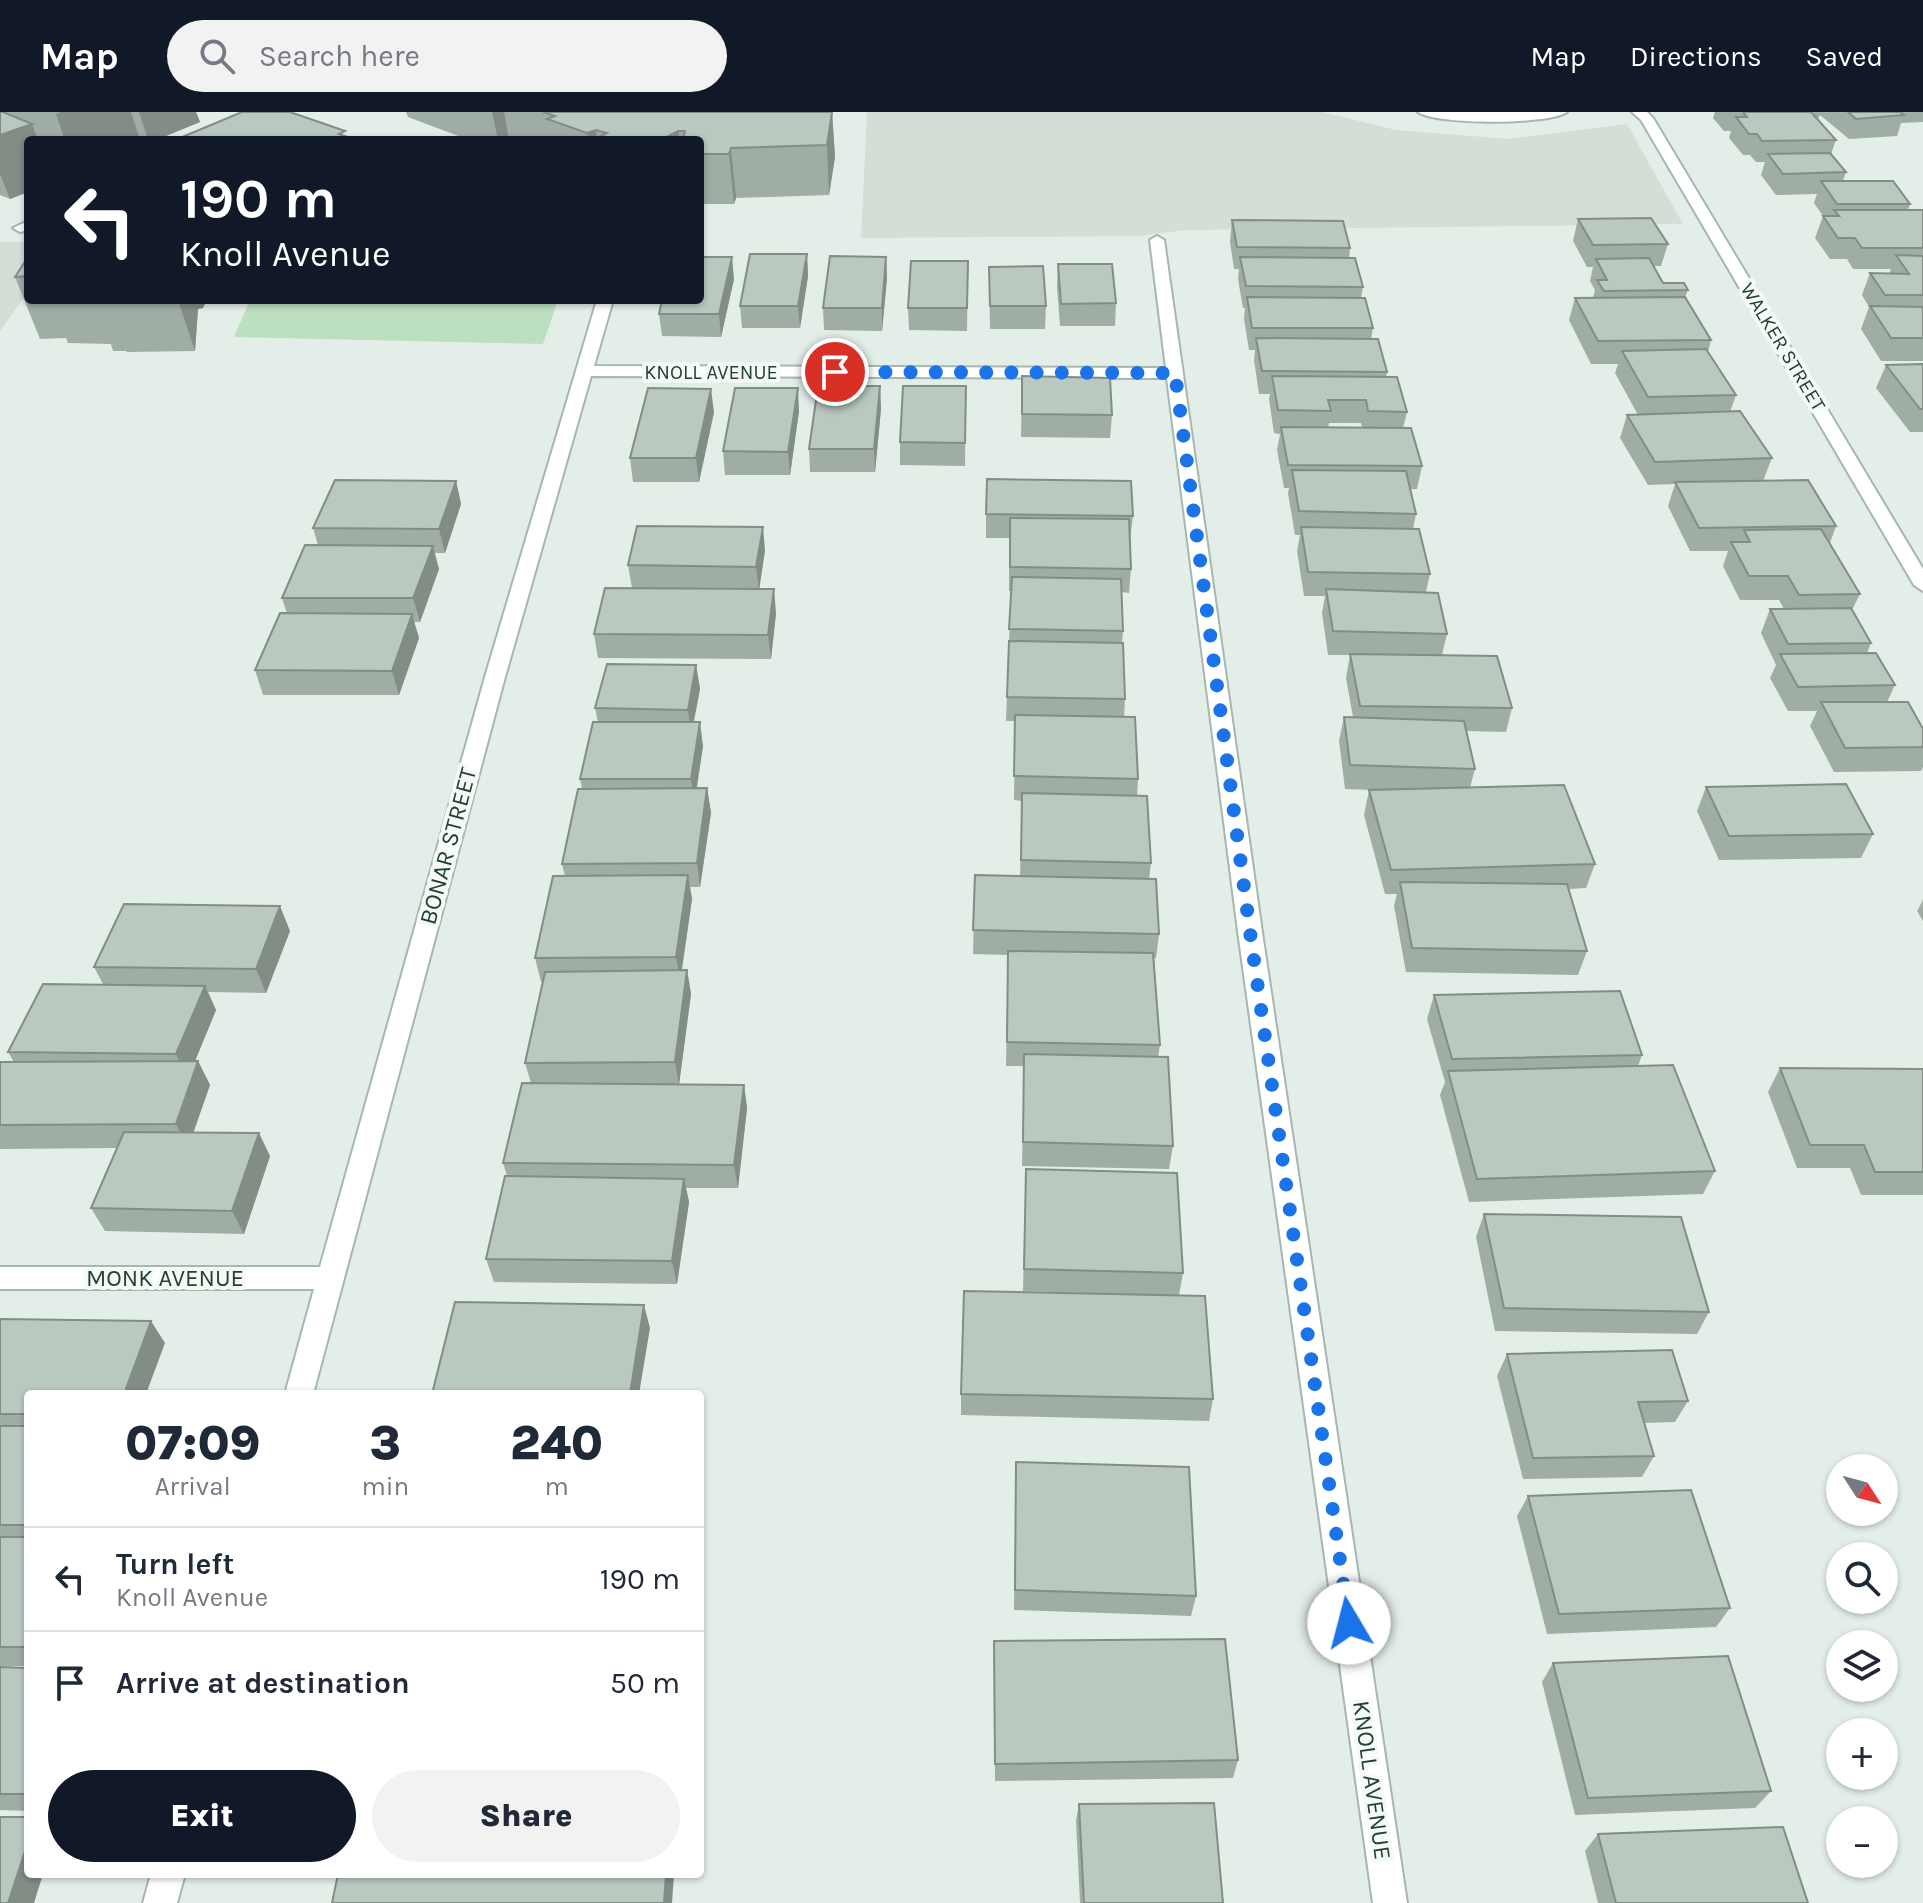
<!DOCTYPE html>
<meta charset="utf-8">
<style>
:root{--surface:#fff;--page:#f2f2f3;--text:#1f2937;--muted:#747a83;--line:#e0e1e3;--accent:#111827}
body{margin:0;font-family:Karla,sans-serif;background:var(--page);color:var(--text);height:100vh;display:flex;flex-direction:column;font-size:30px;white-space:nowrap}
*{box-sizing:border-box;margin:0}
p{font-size:26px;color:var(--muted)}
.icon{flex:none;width:44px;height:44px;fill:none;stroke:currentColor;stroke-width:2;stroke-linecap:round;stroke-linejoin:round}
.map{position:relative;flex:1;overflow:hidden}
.drawer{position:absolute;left:24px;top:1278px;width:680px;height:488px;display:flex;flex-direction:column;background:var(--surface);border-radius:8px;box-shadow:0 2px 6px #0004}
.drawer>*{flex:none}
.top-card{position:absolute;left:24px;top:24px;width:680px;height:168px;border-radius:8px;box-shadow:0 2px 6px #0004;background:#111827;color:#fff;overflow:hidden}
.needle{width:52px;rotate:126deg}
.fabs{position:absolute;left:1826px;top:1342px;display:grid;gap:16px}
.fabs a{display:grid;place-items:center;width:72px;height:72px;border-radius:50%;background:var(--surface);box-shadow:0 2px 6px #0004;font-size:40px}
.pin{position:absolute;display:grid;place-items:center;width:68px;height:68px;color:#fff;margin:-34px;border:4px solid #fff;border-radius:50%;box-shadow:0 2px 8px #0007}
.me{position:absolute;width:88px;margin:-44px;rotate:352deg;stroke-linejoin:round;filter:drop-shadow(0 0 6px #0008)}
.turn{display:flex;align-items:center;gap:28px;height:168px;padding:0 24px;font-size:36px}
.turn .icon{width:104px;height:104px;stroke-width:2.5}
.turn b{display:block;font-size:56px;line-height:68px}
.eta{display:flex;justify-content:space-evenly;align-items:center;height:136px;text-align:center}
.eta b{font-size:48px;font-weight:800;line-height:56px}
.action{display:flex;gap:16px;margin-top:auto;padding:16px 24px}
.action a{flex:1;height:92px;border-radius:48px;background:var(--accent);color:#fff;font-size:32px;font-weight:800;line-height:92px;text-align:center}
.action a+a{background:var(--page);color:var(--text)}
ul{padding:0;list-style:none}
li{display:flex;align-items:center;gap:24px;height:104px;padding:0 24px;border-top:2px solid var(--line)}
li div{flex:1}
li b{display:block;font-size:30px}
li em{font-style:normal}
header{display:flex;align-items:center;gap:48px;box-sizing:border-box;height:112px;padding:0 40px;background:var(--accent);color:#fff}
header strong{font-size:38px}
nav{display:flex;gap:44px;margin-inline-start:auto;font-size:28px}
.search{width:560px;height:72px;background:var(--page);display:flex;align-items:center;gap:20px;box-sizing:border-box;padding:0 28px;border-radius:44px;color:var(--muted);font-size:30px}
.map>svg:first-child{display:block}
</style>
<header>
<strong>Map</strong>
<div class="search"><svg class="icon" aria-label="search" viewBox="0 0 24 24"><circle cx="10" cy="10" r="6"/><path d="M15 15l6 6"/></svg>Search here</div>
<nav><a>Map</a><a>Directions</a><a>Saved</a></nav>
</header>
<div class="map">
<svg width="1923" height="1791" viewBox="0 0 1923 1791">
<rect width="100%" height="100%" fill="#e4eee8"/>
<g fill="#d2ded6">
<polygon points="867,0 1322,0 1396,18 1509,27 1627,12 1683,112 1185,118 1140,124 861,126"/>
<polygon points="0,130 28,130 28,179 0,219"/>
</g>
<polygon fill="#bce0bf" points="250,188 558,188 543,232 234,225"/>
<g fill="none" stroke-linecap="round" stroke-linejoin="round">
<g stroke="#a6b7ae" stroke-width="4">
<polygon id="service" points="28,109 28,118 20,120 13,116"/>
</g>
<g stroke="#a6b7ae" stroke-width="4">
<g id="minor">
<path d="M1418 0H1567C1548 13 1437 13 1418 0Z"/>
<polygon points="1632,0 1647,0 1653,6 1923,457 1923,479 1914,473 1641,8"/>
<polygon points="1157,124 1164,128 1263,827 1407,1791 1373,1791 1239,827 1167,266 591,264 505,565 313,1282 285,1282 314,1177 0,1177 0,1155 320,1155 485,565 597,188 613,188 594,254 1166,256 1150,128"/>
<polygon points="151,1762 185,1762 177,1791 143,1791"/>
</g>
</g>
<use href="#service" fill="#fff" fill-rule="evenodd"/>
<use href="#minor" fill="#fff" fill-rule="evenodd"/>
</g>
<g fill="#9fada5" fill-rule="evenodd">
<polygon points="0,0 196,0 200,10 156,28 28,28 28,80 10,87 0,83"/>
<polygon points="406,0 832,0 835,45 829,83 736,86 734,92 702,92 702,86 700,86 700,28 469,28 408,5"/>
<polygon points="1715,0 1923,0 1923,10 1901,11 1897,24 1849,27 1820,3 1818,7 1836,28 1831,42 1846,60 1843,69 1910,92 1908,98 1923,98 1923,249 1881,249 1861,217 1869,195 1862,183 1870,161 1889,162 1891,157 1853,157 1847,147 1830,147 1815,126 1823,104 1814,91 1817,82 1776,83 1761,63 1765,50 1756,50 1750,43 1743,43 1729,26 1731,19 1724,19 1713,6"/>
<polygon points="1578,107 1668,132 1661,154 1653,154 1663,171 1688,178 1685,185 1711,228 1708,240 1736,283 1730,300 1772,346 1763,369 1836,414 1830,431 1860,482 1852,498 1871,531 1867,541 1895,573 1887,590 1923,617 1923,655 1921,659 1834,660 1810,614 1817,599 1788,599 1770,566 1776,553 1761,521 1770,497 1784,497 1779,488 1740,488 1723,454 1728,439 1690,439 1668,394 1675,372 1648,373 1620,326 1627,303 1638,303 1615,261 1618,252 1591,252 1569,208 1575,186 1593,186 1595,178 1590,169 1593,155 1587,155 1573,129"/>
<path d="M1232 108 1350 136 1349 146 1363 175 1361 186 1373 216 1371 227 1387 260 1386 265 1407 300 1403 316 1422 354 1417 377H1410L1416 402 1413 417 1430 462 1426 480 1447 522 1442 543 1512 596 1506 620 1466 619 1475 657 1470 676 1595 752 1586 776 1569 777 1587 839 1578 863 1406 860 1394 794 1397 782H1385L1364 703 1369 678H1373L1345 677 1339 629 1344 605H1353L1346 566 1350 543H1328L1322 501 1325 484H1304L1297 439 1300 423H1295L1288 381 1289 376H1284L1277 338 1280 322 1274 321 1269 287 1270 282H1259L1254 248 1255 238H1249L1244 207 1245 196H1243L1238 167 1239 157H1234L1230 130ZM1329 311H1361L1362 316H1328Z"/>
<polygon points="807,142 808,164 800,216 742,216 740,194"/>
<polygon points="28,145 28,188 207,188 203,196 198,197 195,239 127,240 126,239 113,239 111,232 68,231 66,226 40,227 15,165"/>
<polygon points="886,145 887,166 882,219 824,218 823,196"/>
<polygon points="968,149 967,219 909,218 908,196"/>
<polygon points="1058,152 1116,191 1115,214 1060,214 1057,174"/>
<polygon points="989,155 1046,194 1045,217 990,217"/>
<polygon points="734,167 721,225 662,224 659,202"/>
<polygon points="1923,252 1923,320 1910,320 1876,276 1886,253"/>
<polygon points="1022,264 1112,303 1110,326 1021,325"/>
<polygon points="880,274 881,297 875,360 810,360 809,337"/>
<polygon points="966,274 965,354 900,353 900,330"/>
<polygon points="799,299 790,363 725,363 723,339"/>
<polygon points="714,300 699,370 633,370 630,346"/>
<polygon points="456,369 461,392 445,441 434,441 439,457 420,510 414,510 419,526 399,583 263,583 255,558 287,502 282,486 318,433 313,416"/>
<polygon points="986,402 1133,404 1130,428 1131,457 1129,481 1121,480 1123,519 1122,531 1125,587 1124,605 1138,667 1137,684 1151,751 1149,767 1159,822 1156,846 1154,846 1160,933 1158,945 1173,1034 1169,1057 1022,1054 1024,954 1006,954 1008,843 973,842 975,763 1020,764 1022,689 1014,688 1015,609 1006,609 1011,479 1009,479 1009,426 986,426"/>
<polygon points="765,438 759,477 776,501 771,547 598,546 594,522 632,476 628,453"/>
<polygon points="696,553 700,577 694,610 703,634 697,676 707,676 711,701 700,775 690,775 692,787 682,858 687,858 691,882 679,972 744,973 747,996 738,1076 686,1076 689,1090 677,1172 494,1170 486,1147 507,1064 503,1051 531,971 525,951 543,870 541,870 535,846 565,764 562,752 582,677 580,667 598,610 595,596"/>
<polygon points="1706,675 1873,722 1861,746 1719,748 1697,699"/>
<polygon points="1923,788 1923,809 1917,799"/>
<polygon points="290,819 266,881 208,880 216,898 195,949 198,949 210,973 193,1020 270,1044 244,1122 105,1119 91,1096 117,1036 0,1037 0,950 14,950 8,940 103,872 94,855"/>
<polygon points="1434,883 1642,943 1638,954 1715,1059 1703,1082 1469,1090 1440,983 1445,970 1427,907"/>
<polygon points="1780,956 1923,957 1923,1083 1861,1083 1850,1056 1797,1056 1768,980"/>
<polygon points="1026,1057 1183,1161 1179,1183 1213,1287 1209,1309 961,1303 961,1282 1154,1183 1023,1179"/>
<polygon points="1484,1102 1709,1200 1697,1222 1495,1219 1476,1125"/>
<polygon points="0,1207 165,1231 28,1282 28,1554 0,1554"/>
<polygon points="1507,1242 1688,1289 1675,1310 1644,1311 1654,1344 1642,1365 1523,1367 1497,1264"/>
<polygon points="1016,1350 1196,1484 1191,1504 1014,1498"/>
<polygon points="1528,1384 1730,1496 1716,1515 1547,1522 1517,1404"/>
<polygon points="994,1529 1238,1648 1233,1666 995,1669"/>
<polygon points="1553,1551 1771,1679 1755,1696 1575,1703 1542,1570"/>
<polygon points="0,1555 28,1556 28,1699 0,1698"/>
<polygon points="1079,1692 1223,1791 1080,1791 1076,1709"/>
<polygon points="1598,1722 1808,1791 1598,1791 1585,1739"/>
</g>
<g fill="#828d86">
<polygon points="60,0 131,0 140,28 65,28 56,2"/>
<polygon points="139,0 196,0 200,10 156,28 148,28"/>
<polygon points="492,0 504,0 509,28 498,28"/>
<polygon points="665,0 678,19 680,28 661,28"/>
<polygon points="832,0 835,45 829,83 827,33"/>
<polygon points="32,12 38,28 28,28 28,80 10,87 0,62 0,23"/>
<polygon points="596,18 597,28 588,28 587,21"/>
<polygon points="731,36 736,86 734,92 729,42"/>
<polygon points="807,142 808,164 800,216 798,194"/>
<polygon points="732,145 734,167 721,225 719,202"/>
<polygon points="886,145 887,166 882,219 882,196"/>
<polygon points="178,188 207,188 203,196 198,197 195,239"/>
<polygon points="880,274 881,297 875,360 874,337"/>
<polygon points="798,276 799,299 790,363 788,340"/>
<polygon points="711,277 714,300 699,370 696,346"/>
<polygon points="456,369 461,392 445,441 439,417"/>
<polygon points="763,415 765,438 759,479 756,455"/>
<polygon points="433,434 439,457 420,510 413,486"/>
<polygon points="774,477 776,501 771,547 768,523"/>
<polygon points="412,502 419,526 399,583 392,559"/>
<polygon points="696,553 700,577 691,622 688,598"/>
<polygon points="700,610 703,634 694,691 691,667"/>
<polygon points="707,676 711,701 700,775 697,751"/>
<polygon points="688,763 692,787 680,869 676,845"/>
<polygon points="280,794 290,819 266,881 256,857"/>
<polygon points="687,858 691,882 679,973 675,950"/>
<polygon points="205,874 216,898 188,966 176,942"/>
<polygon points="198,949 210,973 188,1036 176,1012"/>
<polygon points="744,973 747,996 738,1076 734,1053"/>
<polygon points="259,1021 270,1044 244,1122 232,1099"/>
<polygon points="684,1067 689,1090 677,1172 672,1149"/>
<polygon points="644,1193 650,1216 639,1282 630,1282"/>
<polygon points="151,1209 165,1231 146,1282 124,1282"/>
<polygon points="28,1730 28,1762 43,1762 34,1791 8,1791"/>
<polygon points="666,1762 674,1762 672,1791 664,1791"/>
</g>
<g fill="#b9c9c0" stroke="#828d86" stroke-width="2">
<polygon points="0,0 3,0 32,12 0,23"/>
<polygon points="242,0 290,0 345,19 339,22 348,25 341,28 175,28"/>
<polygon points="543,0 832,0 827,33 731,36 729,42 700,42 700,28 683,28 685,19 678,19 661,28 607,28 599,25 607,21 596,18 587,21 547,7 555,4"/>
<polygon points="1743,0 1811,0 1836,28 1762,29 1757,22 1749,22 1736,5 1747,5"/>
<polygon points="1848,0 1900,0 1904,3 1856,7"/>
<polygon points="1830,41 1846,60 1783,62 1768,42"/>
<polygon points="1821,69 1893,69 1910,92 1837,92"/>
<polygon points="1834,98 1923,98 1923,136 1862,136 1855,126 1838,126 1823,104 1839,104"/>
<polygon points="1651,106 1668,132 1593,133 1578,107"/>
<polygon points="1232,108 1343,109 1350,136 1237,135"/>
<polygon points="750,142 807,142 798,194 740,194"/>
<polygon points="1896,143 1923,144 1923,183 1885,183 1870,161 1909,162"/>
<polygon points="830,144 886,145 882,196 823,196"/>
<polygon points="28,145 28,164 15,165"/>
<polygon points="700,145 732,145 719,202 659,202 662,188 700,188"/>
<polygon points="1240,145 1355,146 1363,175 1246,174"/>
<polygon points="1649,146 1663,171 1684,171 1688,178 1604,179 1597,168 1607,168 1596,147"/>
<polygon points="911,149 968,149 967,196 908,196"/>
<polygon points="1058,152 1112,152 1116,191 1061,192"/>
<polygon points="1043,154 1046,194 990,194 989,155"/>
<polygon points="1247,185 1365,186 1373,216 1252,216"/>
<polygon points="1685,185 1711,228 1598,229 1575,186"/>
<polygon points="1870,194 1923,195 1923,226 1891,226"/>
<polygon points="1256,226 1378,227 1387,260 1262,259"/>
<polygon points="1706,237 1736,283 1648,285 1622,239"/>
<polygon points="1923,252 1923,297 1920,297 1886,253"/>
<polygon points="1022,264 1110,266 1112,303 1022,302"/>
<polygon points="1272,264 1397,265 1407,300 1368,299 1366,288 1328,288 1331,299 1278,298"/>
<polygon points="818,274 880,274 874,337 809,337"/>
<polygon points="903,274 966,274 965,331 900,330"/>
<polygon points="648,276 711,277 696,346 630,346"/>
<polygon points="735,276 798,276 788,340 723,339"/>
<polygon points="1740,299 1772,346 1655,350 1627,303"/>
<polygon points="1281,315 1411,316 1422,354 1288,353"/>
<polygon points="1292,358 1406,359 1416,402 1299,399"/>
<polygon points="987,367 1131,369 1133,404 986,402"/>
<polygon points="335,368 456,369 439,417 313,416"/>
<polygon points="1808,368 1836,414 1699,416 1675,370"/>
<polygon points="1010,406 1129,407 1131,457 1010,455"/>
<polygon points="637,414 763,415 756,455 628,453"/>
<polygon points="1301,415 1419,417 1430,462 1308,460"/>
<polygon points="1821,417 1860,482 1799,483 1788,464 1749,464 1731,430 1750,430 1744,418"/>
<polygon points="305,433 433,434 413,486 282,486"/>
<polygon points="1012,465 1121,467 1123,519 1009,517"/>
<polygon points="605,476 774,477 768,523 594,522"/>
<polygon points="1326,477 1438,481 1447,522 1333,519"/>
<polygon points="1851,496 1871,531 1788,532 1770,497"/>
<polygon points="280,501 412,502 392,559 255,558"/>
<polygon points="1009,529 1123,531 1125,587 1007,585"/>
<polygon points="1876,541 1895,573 1798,575 1780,542"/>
<polygon points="1350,542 1497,544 1512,596 1360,594"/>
<polygon points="607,552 696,553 688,598 595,596"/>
<polygon points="1821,590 1908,590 1923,617 1923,635 1845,636"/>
<polygon points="1015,603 1135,605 1138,667 1014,664"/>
<polygon points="1344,605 1464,609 1475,657 1350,653"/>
<polygon points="593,610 700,610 691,667 580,667"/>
<polygon points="1846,672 1873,722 1729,724 1706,675"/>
<polygon points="1564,673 1595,752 1391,758 1369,678"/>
<polygon points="707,676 697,751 562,752 578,677"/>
<polygon points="1022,681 1147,684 1151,751 1021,748"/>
<polygon points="688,763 676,845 535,846 553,764"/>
<polygon points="975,763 1156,767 1159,822 973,818"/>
<polygon points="1400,770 1567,772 1587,839 1412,836"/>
<polygon points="124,792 280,794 256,857 94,855"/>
<polygon points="1008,839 1153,841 1160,933 1007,930"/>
<polygon points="687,858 675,950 525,951 545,860"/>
<polygon points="43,872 205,874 176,942 8,940"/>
<polygon points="1620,879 1642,943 1452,947 1434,883"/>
<polygon points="1024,942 1168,945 1173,1034 1023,1030"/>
<polygon points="198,949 176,1012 0,1013 0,950"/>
<polygon points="1673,953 1715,1059 1477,1067 1448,959"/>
<polygon points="1780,956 1923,957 1923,1060 1875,1060 1864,1033 1810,1033"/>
<polygon points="522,971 744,973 734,1053 503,1051"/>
<polygon points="124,1020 259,1021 232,1099 91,1096"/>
<polygon points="1026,1057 1177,1061 1183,1161 1024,1157"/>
<polygon points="505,1064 684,1067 672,1149 486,1147"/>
<polygon points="1484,1102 1681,1105 1709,1200 1504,1196"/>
<polygon points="964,1179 1205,1184 1213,1287 961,1282"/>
<polygon points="455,1190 644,1193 630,1282 432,1282"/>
<polygon points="0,1207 151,1209 124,1282 28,1282 28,1302 0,1302"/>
<polygon points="1672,1238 1688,1289 1638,1290 1654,1344 1533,1346 1507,1242"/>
<rect x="0" y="1314" width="28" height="99"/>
<polygon points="1016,1350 1189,1355 1196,1484 1015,1478"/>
<polygon points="1691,1378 1730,1496 1559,1502 1528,1384"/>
<rect x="0" y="1425" width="28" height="110"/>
<polygon points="1225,1527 1238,1648 995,1652 994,1529"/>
<polygon points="1728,1544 1771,1679 1588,1686 1553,1551"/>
<polygon points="0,1555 28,1556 28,1679 27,1682 0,1682"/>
<polygon points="1214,1691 1223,1791 1084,1791 1079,1692"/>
<polygon points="0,1705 28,1705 28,1730 8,1791 0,1791"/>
<polygon points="1783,1715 1808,1791 1616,1791 1598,1722"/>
<polygon points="338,1762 666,1762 664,1791 332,1791"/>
</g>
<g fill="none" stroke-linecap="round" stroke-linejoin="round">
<polyline stroke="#1a73e8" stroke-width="14" stroke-dasharray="0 25.2" points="835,260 1175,261 1251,827 1349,1511"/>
</g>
<g text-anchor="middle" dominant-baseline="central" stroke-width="8" stroke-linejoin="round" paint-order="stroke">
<g font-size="20" fill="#224133" stroke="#f5faf7">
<text transform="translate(1783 235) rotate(59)">WALKER STREET</text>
<text x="711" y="260">KNOLL AVENUE</text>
</g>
<g font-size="24" fill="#224133" stroke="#f5faf7">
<text transform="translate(448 734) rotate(-75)">BONAR STREET</text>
<text x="165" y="1166">MONK AVENUE</text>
<text transform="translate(1372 1668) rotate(82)">KNOLL AVENUE</text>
</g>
</g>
</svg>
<div class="fabs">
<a><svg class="needle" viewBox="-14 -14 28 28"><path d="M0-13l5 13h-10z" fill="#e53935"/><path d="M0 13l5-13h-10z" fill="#747a83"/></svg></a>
<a><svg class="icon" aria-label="search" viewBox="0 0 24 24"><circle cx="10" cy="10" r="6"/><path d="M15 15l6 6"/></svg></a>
<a><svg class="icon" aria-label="layers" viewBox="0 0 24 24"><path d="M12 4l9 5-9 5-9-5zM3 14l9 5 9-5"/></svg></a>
<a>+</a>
<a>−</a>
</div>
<div class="pin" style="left:835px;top:260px;background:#d93025"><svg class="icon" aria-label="arrive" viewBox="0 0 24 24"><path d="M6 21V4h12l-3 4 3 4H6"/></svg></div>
<svg class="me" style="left:1349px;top:1511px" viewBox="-20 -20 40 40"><circle r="19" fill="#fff"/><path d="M0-13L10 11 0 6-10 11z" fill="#1a73e8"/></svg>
<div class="top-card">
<div class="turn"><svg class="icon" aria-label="left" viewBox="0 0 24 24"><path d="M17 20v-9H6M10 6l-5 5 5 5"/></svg><div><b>190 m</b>Knoll Avenue</div></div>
</div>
<section class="drawer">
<div class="eta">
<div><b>07:09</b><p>Arrival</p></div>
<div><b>3</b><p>min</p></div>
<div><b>240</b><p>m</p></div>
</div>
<ul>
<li><svg class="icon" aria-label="left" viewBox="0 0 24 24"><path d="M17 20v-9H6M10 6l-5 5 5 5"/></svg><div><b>Turn left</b><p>Knoll Avenue</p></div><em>190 m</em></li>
<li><svg class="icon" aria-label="arrive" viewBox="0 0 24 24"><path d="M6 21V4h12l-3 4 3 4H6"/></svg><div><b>Arrive at destination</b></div><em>50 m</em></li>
</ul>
<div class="action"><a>Exit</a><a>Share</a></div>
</section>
</div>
